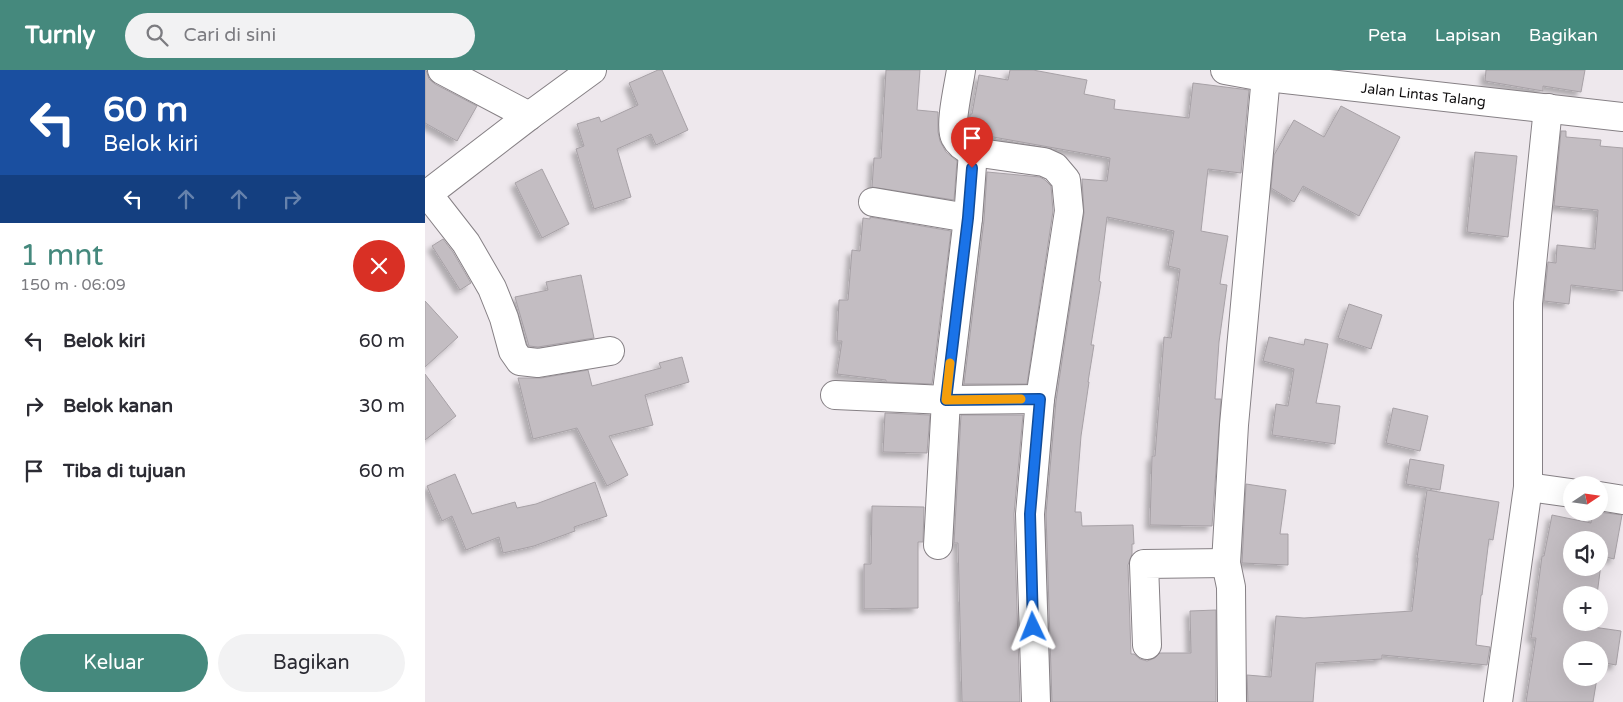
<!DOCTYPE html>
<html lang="id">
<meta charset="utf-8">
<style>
:root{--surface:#fff;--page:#f2f2f3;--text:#2b2b33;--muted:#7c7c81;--accent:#45897d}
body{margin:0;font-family:"Varela Round",sans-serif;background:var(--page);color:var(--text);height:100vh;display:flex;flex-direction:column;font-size:19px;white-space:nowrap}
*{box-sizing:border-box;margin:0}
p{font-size:16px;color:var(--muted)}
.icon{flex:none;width:28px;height:28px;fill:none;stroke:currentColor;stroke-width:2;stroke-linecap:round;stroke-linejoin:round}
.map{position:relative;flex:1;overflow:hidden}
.details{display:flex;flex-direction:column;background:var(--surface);width:425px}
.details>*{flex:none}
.top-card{background:#1a4fa0;color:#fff;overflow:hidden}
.needle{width:32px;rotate:77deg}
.tools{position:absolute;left:1138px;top:406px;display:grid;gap:10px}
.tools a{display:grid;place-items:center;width:45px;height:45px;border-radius:50%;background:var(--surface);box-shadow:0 5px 20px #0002;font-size:25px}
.pin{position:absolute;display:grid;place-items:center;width:42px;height:42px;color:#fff;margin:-51px -21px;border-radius:50% 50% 50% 0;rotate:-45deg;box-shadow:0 0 5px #0007}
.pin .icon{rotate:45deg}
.me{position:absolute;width:55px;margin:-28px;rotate:358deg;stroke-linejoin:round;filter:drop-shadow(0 0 4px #0008)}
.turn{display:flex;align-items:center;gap:18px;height:105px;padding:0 20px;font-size:22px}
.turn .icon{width:65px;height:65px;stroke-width:2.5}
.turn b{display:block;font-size:35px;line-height:42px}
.lanes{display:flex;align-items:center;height:48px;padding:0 20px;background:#0003;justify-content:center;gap:25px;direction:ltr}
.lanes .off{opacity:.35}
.round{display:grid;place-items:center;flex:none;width:52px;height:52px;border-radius:26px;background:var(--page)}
.summary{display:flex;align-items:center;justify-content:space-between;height:85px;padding:0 20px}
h1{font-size:30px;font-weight:600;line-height:38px;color:var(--accent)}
.cta{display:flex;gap:10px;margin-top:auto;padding:10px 20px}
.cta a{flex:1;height:58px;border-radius:30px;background:var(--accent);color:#fff;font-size:20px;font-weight:600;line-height:58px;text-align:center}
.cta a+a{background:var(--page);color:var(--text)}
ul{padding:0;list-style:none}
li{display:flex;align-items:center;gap:15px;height:65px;padding:0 20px}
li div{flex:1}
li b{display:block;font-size:19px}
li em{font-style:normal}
header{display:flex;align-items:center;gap:30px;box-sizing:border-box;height:70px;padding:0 25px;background:var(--accent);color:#fff}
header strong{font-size:24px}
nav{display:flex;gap:28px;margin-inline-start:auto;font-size:18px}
.search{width:350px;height:45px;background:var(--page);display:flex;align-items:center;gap:12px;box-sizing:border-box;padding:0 18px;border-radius:28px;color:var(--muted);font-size:19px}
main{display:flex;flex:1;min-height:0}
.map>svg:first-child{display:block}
</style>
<header>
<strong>Turnly</strong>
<div class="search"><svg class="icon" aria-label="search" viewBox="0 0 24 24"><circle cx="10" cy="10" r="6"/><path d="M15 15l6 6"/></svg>Cari di sini</div>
<nav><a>Peta</a><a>Lapisan</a><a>Bagikan</a></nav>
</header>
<main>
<section class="details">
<div class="top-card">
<div class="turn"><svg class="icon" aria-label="left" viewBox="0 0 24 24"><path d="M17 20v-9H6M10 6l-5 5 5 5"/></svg><div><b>60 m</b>Belok kiri</div></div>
<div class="lanes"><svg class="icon" aria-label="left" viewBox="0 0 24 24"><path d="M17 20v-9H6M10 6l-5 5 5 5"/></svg><svg class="icon off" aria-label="ahead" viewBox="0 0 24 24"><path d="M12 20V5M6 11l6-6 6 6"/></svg><svg class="icon off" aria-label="ahead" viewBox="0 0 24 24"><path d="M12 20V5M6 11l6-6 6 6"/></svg><svg class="icon off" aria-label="right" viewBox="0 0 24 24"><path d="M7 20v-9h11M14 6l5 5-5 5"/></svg></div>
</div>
<div class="summary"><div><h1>1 mnt</h1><p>150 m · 06:09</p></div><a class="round" style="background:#d93025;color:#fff"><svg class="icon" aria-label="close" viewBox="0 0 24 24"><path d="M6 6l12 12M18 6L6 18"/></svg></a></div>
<ul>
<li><svg class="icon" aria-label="left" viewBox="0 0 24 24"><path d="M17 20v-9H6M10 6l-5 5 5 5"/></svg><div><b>Belok kiri</b></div><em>60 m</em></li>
<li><svg class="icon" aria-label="right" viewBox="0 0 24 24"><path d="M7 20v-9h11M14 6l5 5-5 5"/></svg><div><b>Belok kanan</b></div><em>30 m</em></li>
<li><svg class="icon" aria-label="arrive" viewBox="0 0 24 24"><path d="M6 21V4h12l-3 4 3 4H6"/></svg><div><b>Tiba di tujuan</b></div><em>60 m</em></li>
</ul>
<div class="cta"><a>Keluar</a><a>Bagikan</a></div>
</section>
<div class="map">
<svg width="1198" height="632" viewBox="0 0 1198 632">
<defs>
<filter id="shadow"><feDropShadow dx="-4.5" dy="4.5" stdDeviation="2.5" flood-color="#0004"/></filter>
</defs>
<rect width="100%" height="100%" fill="#eee8ed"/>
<g fill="#c3bdc2" stroke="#a7a1a6" fill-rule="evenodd" filter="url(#shadow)">
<polygon points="0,0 1,0 4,9 10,14 52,36 32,71 0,53"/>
<polygon points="233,0 237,0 263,60 231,75 226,64 192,79 206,127 169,139 151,79 159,76 152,54 174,47 176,52 213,35 204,13"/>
<polygon points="461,0 495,0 492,40 513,42 513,62 515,71 521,82 532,91 529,130 447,117 449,88 456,88"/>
<polygon points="585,0 608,0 662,10 659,24 690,30 689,39 764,48 768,13 824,20 816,103 783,99 776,161 803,166 795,214 802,215 794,272 790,329 796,329 787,456 725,455 727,386 730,386 739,267 746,268 755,199 743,196 749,161 682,147 674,211 676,212 666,275 669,275 663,312 664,312 656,366 650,442 656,442 657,456 708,455 709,474 707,474 707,484 703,495 706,584 709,584 715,589 722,591 730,588 735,583 766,583 765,541 791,540 791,632 627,632 621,444 631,331 659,143 657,109 682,111 685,88 546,63 544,59 545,44 547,44 554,5 583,10"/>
<polygon points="1061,0 1160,0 1156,22 1118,16 1118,21 1060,11"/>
<polygon points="916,36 975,67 934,146 878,116 869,132 846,118 849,85 869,50 899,67"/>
<polygon points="1136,61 1141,61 1141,67 1176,70 1175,76 1198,78 1198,221 1146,215 1144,234 1119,231 1123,192 1131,193 1132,175 1170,179 1173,140 1129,136"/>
<polygon points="1050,82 1092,86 1083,167 1042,162"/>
<polygon points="117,99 144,154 117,168 90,113"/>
<polygon points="562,102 615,107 620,110 626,116 628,141 602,314 539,314 559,150"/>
<polygon points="445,147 526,161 507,314 461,312 461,310 412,304 417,271 412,271 414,230 423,230 427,180 435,181 438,148 445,149"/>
<polygon points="18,169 28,182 46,213 35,220 7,176"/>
<polygon points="156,205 169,268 113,277 104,276 90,227 123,220 121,212"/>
<polygon points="0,231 33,267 0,297"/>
<polygon points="924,234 957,245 946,279 913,268"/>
<polygon points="844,267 879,275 880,269 903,274 891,333 915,336 910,374 847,365 851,334 863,336 869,299 838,291"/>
<polygon points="257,287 264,312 220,325 228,355 184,366 203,405 182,416 152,358 108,369 93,308 116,308 163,300 167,316 236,298 234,293"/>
<polygon points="0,304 31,346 0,370"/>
<polygon points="968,338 1003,346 995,381 961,373"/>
<polygon points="460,343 505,345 502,383 458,382"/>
<polygon points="536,345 598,345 589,444 595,632 537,632 533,473 529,473"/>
<polygon points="985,389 1019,395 1015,420 981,414"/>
<polygon points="30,404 47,444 90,432 92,438 111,434 170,412 182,446 149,457 150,461 109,476 78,483 74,467 41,480 27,446 17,451 2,416"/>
<polygon points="821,414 861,420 855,464 863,464 863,495 817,493"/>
<polygon points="1002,420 1074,432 1068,470 1064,469 1057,525 1056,525 1051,575 1065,577 1062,595 957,585 957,589 891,593 888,632 823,632 822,605 846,607 851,546 879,548 987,541 993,488 992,488"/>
<polygon points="447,436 499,437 498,472 493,472 493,538 439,539 439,494 446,494"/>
<path d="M1167 442H1174L1197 445 1189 489 1177 486 1172 525H1146V552H1169L1168 557 1196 561 1191 595 1175 592 1174 597V580H1146V608H1172L1168 632H1101L1111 568H1106L1109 548 1117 486H1119L1127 445 1166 453ZM1146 470H1174V498H1146Z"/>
</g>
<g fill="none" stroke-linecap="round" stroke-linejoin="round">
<g stroke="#868085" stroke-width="30">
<g id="minor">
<polyline points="17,0 104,46"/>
<path d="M536 0C534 14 524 56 530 67 534 75 541 79 548 82L619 92 630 97 641 110 644 141 615 329 605 444 611 632"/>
<path id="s1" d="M800 0 833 6 1198 47"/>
<polyline points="2,123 41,173 67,218 79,248 88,281 95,291 113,293 185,281"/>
<polyline points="0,126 104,46 167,0"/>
<polyline points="448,132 543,148"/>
<polyline points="410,325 521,330 615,329"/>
<polyline points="1103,417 1146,423"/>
<polyline points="1174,426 1198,430"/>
<polyline points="513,475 521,330 543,148 548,82"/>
<polyline points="722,575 719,494 801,493"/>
<polyline points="807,632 806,517 801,493 809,355 841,6"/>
<polyline points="1073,632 1103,417 1103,233 1123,38"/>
</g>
</g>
<use href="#minor" stroke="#fff" stroke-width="28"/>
</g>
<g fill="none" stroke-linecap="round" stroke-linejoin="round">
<g stroke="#114b97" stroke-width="12">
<polyline id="route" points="547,98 543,148 521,330 615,329 605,444 608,557"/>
</g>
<use href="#route" stroke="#1a73e8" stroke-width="9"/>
<polyline stroke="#f59e0b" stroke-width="9" points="525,293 521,330 596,329"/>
</g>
<g text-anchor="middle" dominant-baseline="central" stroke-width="5" stroke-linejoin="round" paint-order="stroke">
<g font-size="14" fill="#121011" stroke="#fbf5fa">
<text stroke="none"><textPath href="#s1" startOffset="200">Jalan Lintas Talang</textPath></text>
</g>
</g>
</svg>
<div class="tools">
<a><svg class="needle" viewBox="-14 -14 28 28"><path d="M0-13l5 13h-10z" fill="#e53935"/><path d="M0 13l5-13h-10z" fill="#7c7c81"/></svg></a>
<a><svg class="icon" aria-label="sound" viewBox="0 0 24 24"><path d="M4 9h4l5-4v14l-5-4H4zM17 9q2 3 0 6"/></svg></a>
<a>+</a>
<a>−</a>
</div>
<div class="pin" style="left:547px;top:98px;background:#d93025"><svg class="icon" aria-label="arrive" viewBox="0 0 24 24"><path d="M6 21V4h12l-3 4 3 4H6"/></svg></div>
<svg class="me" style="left:608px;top:557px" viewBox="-20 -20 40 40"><path d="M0-17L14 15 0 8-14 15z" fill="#1a73e8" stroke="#fff" stroke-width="4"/></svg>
</div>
</main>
